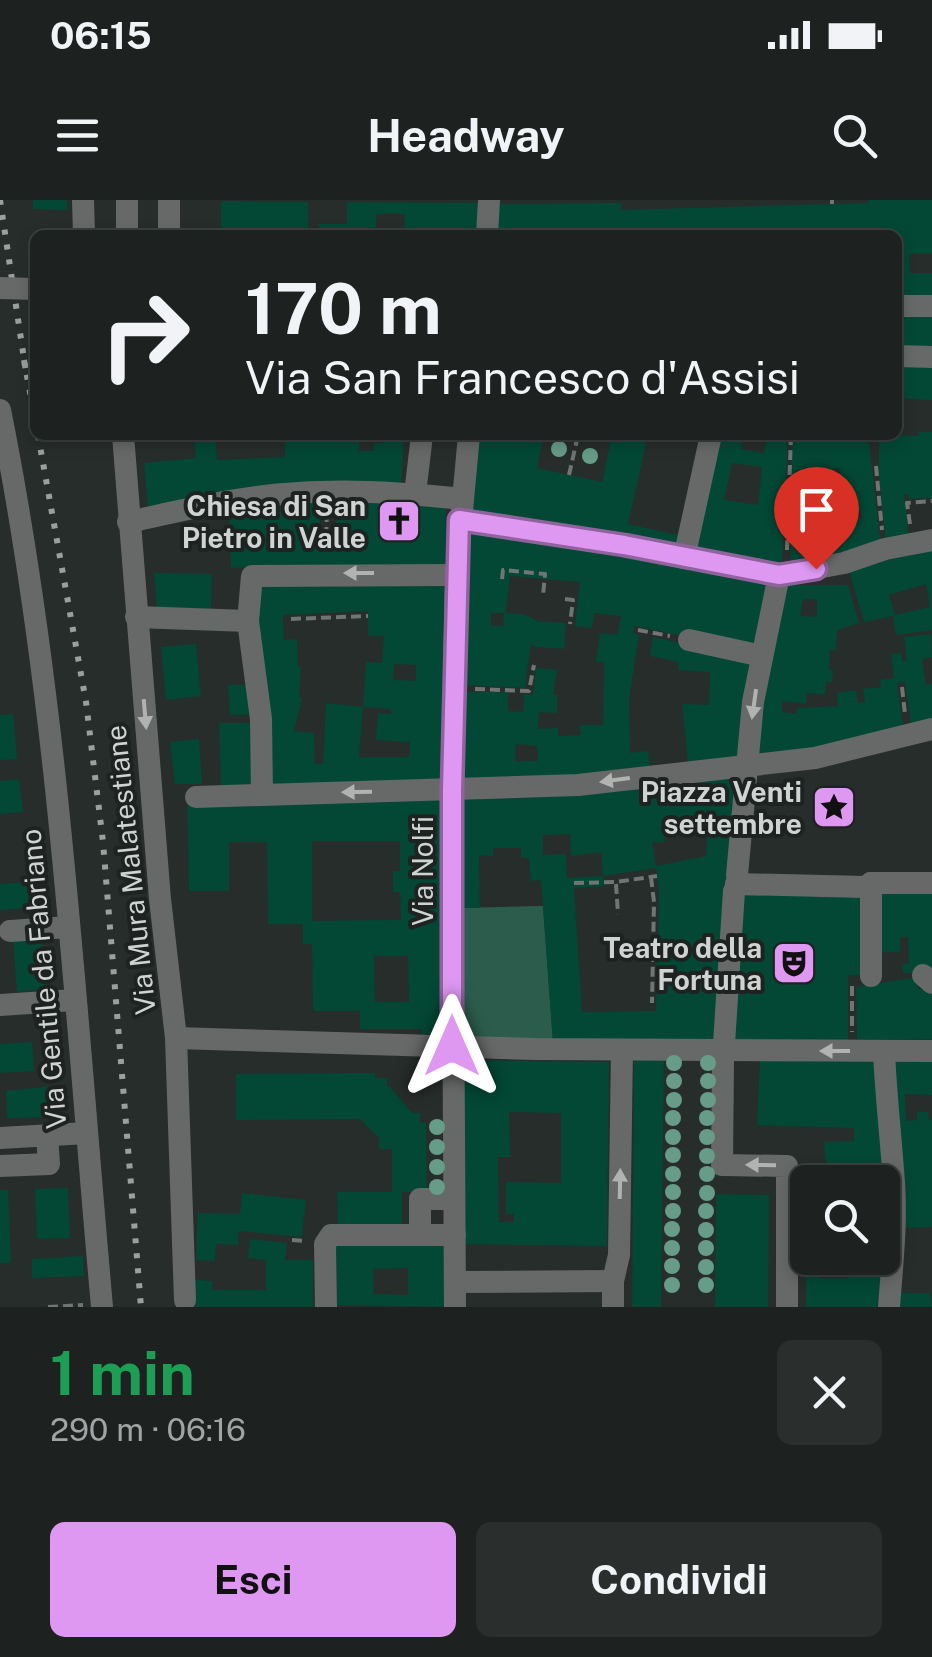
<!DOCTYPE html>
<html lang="it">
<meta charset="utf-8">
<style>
:root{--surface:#1d2220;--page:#2a2f2d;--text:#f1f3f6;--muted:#a0a4a5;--line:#3b3f3e;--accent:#de98f2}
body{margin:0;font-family:"Public Sans",sans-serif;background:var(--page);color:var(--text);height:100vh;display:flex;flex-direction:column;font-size:38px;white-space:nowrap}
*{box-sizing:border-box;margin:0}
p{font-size:32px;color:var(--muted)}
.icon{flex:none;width:55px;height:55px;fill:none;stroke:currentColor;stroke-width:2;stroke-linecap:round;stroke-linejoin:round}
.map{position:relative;height:1107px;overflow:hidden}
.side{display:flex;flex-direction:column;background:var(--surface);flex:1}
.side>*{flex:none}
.guide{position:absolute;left:30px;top:30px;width:872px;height:210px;border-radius:15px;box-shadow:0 5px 15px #0003,0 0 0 2px var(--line);background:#1d2220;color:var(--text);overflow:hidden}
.buttons{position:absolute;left:790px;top:965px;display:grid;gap:20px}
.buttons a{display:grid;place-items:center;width:110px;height:110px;border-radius:15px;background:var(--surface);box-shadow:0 5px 15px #0003,0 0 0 2px var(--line);font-size:50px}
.pin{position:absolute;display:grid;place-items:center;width:85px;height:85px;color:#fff;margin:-102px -42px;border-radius:50% 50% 50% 0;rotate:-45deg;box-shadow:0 0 10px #0007}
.pin .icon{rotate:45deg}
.me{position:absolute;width:110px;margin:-55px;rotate:0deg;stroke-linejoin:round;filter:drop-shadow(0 0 8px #0008)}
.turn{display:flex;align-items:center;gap:35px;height:210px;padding:0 50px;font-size:45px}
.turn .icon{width:130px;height:130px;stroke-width:2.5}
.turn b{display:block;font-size:70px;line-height:85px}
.round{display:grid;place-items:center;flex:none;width:105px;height:105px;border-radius:15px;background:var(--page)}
.head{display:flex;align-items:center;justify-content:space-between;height:170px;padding:0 50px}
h1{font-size:60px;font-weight:700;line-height:75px;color:#1e9e55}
.action{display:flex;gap:20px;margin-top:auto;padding:20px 50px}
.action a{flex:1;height:115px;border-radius:15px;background:var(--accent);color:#111;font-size:40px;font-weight:700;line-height:115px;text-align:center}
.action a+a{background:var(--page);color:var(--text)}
.status{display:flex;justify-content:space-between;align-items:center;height:70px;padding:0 50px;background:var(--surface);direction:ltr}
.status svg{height:28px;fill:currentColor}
header{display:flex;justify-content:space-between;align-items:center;height:130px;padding:0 50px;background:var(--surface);font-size:45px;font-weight:700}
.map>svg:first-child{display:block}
</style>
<div class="status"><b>06:15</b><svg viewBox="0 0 49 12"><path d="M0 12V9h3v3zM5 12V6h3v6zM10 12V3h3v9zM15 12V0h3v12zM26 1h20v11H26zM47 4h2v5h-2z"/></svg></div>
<header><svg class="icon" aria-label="menu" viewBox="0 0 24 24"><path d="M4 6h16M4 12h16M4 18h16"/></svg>Headway<svg class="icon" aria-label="search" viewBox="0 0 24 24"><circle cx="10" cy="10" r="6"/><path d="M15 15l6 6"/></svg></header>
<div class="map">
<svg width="932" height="1107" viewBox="0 0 932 1107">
<rect width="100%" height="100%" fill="#272d2b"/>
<polygon fill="#2c5d4c" points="543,706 553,842 461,840 460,708"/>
<g fill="#024835" fill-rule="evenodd">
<polygon points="33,0 67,0 67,10 33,9"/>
<polygon points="868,0 932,0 932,54 909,54 910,73 932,73 932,98 898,98 898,35 889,33 780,35 753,32 753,35 736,35 736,32 677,31 677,35 659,35 659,31 636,31 636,35 545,35 545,32 518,31 518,35 495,35 496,4 621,3 621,10 869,3"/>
<polygon points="221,1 308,2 308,35 268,35 268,28 248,28 248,35 221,35"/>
<polygon points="347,2 480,3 479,35 404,35 405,14 376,14 376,30 362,30 362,35 319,35 319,24 347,24"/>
<polygon points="898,114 932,115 932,152 898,151"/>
<polygon points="898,160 932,161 932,200 898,198"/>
<polygon points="919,232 932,232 932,298 909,299 908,294 904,294 909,340 886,344 879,275 879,235 919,236"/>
<polygon points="194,235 215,235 217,260 285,257 285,235 316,235 316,241 329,242 329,235 359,235 359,251 373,251 374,243 384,243 385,235 404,235 401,288 148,306 144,263 196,258"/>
<polygon points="479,235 544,235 537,268 602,282 612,235 648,235 628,324 683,336 680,351 471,313"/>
<path d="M715 235H744L741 249 764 253 768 235H788L782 368 690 353ZM732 263 762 267 758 305 724 300Z"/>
<path d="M793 235H821V240L844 241 851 240V235H868L881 346 791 367 789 304ZM840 268 844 295 836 296 838 311 860 309 862 318 839 323 819 321V285L833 286 832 269Z"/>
<polygon points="320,299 320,337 336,337 336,299 446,304 445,367 293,365 231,368 229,310"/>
<path d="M468 330 596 347 772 382 757 451 634 426 633 433 639 435 629 499 630 553 648 551 650 568 538 581 460 579 464 492H508V511L523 512 524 494 533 495 536 468 557 470 553 494 557 495V513L539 512 538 529 558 528V536L581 535 580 525H603L604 462H596L600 433 617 435 621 416 594 413 592 428 575 426 580 382 510 376 506 413H491V426H503L504 413 524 414 537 421 566 423 564 449 535 447 531 443 525 488 463 485ZM516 544 537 546 538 561H515Z"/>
<path d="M932 345V430L896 435 893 416 864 422 848 367ZM926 384 930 407 895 415 889 395Z"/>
<polygon points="154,373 212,374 211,411 157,409"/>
<path d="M446 379 442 585 271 587 259 469 257 383ZM368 411V436H384L382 463 366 462 363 507 391 509V514L378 513 376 540 410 542 409 557H359L363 507 326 503 323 564H315L314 533 294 531 302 497 299 498 301 467H298L297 439 284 440 283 415ZM394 464 416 465V481L393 480Z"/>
<path d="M785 385H848L859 423 837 430 836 450H830L829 469 833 470 832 482H826L825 494 807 493 806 504 783 501 782 512 796 514 797 508 838 506 837 493 856 490 858 503 865 502 863 489 881 487 880 480 894 478 891 454 901 453 903 461H907L904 437 931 434 932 457 922 459 926 485 932 484V522L911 525 905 482 897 483 903 526 841 545 752 557ZM803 399H817V417L800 416Z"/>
<polygon points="653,437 753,459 741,558 688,563 682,504 709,505 710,472 678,470 679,462 650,456"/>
<polygon points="196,444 201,496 166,500 161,447"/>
<polygon points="251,484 253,515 230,515 228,485"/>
<polygon points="13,514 17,559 0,560 0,515"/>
<polygon points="219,523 253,523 254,592 221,592"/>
<polygon points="199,539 202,584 175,584 170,542"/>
<path d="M740 571 731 675 866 677 865 775H848V842H553L541 680 531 681 529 658H521V648H493V656L479 655 480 708H460L459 596ZM708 630 706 656 656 666 652 642H665L664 633ZM570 634 571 656 601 652 603 676 656 668 659 689 656 811 582 812 574 688 604 686 603 676 567 678 566 654 543 655V635Z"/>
<polygon points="19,579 23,612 0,614 0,581"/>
<path d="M440 600 442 834H422V829H360V811H313L312 744H303V724H268L267 642H229V691H189L187 601ZM312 641H400V671H393V692H400L401 720 312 721ZM374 756H408L409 802H375Z"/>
<polygon points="38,681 40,707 0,710 0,684"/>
<polygon points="878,692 932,692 932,773 903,773 902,764 909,764 908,737 900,737 900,752 879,752"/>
<polygon points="42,738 46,789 17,792 13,740"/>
<polygon points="918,777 918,789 932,788 932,839 857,839 856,787"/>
<polygon points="32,842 34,871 0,873 0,844"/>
<polygon points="634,859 664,859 661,1107 632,1107"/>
<path d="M461 860 609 862 607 1046 463 1044ZM509 912 561 913V983L506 982V1014H514V1022H499L498 957H510Z"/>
<polygon points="760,860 879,860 889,985 884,1107 806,1107 806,1058 821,1058 821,1078 849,1078 849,1058 882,1058 882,982 827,982 824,942 854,941 854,928 757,925"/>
<polygon points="891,860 932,861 932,895 905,894 906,921 917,920 917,912 928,912 929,920 932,920 932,1027 899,1028"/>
<polygon points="375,873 375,878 387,878 387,887 390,887 412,913 420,913 420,923 426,923 427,992 402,992 402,1026 338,1027 337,992 392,992 392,949 379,949 379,938 360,919 236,920 236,874"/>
<polygon points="61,885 63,917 7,918 6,891"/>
<polygon points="68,988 70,1038 37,1039 35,989"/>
<polygon points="0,990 8,990 11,1063 0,1063"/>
<polygon points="242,993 306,1000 302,1037 239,1031 238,1045 216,1044 215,1061 196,1060 198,1013 240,1014"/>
<polygon points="716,994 769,995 768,1107 715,1107"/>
<polygon points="250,1039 287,1043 285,1060 313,1060 313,1107 195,1107 195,1080 212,1081 212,1090 266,1090 266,1060 248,1058"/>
<path d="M447 1043 448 1107 337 1105 336 1045ZM408 1068V1095L374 1094 373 1069Z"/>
<polygon points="83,1056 84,1076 32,1078 32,1059"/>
<polygon points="893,1093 930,1093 932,1107 892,1107"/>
</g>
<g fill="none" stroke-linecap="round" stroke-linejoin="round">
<g stroke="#707573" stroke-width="4" stroke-dasharray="10 5" stroke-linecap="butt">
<polyline points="832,0 832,4"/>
<polyline points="876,266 882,330"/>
<polyline points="569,275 578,235"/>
<polyline points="910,324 907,303 932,301"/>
<polyline points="326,337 327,312"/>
<polyline points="787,350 791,235"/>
<polyline points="502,379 503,370 545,374 543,396"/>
<polyline points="565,399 573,400 570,424"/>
<polyline points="291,419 368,416"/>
<polyline points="638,430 670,436"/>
<polyline points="902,487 905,514"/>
<polyline points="475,489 529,491 534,465"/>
<polyline points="651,677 654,702 652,803"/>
<polyline points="574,683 616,682 657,676"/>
<polyline points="616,684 618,714"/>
<polyline points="852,786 852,832"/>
<polyline points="292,1040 304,1041"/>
<polyline points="48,1107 83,1105"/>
</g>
<g stroke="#666968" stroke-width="22">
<polyline points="83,0 84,35"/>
<polyline points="127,0 127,35"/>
<polyline points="169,0 169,35"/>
<polyline points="487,35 489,0"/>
<polyline points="898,106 932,106"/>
<polyline points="898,156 932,157"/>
<path d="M0 210C59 505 75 807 102 1107"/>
<polyline points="123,235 160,699 176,838 185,1100"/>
<polyline points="415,294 422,235"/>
<polyline points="459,320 623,345 779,375 844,363 885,349 932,340"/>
<path d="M128 322C184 310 241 296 298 293 352 289 408 293 462 299"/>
<polyline points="684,358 711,235"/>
<polyline points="136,417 248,421 261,519 262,594"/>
<polyline points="248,421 252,376 456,375"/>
<polyline points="689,440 762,456"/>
<polyline points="196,597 578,585 815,558 932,529"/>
<polyline points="737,675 753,502 779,375"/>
<polyline points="871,683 871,776"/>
<polyline points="871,683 932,683"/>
<polyline points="736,684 866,687 871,683"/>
<polyline points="734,691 723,859 722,965 787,966 787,1107"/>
<polyline points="10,731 69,727"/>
<polyline points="923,775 932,783"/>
<polyline points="0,805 75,800"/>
<polyline points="176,838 535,849 932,851"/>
<path d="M884 852C886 896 891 939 894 983 897 1024 892 1066 889 1107"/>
<polyline points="0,938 87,933"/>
<polyline points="0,966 49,964 47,936"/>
<polyline points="420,1035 420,999 454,999"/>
<polyline points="455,1082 613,1081"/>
<polyline points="326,1107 325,1044 331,1035 455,1035"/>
<polyline points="455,1107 452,591 456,375 469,235"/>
<polyline points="613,1107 613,1081 619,1055 622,850"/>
</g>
<g stroke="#9ba09e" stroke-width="6" stroke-dasharray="5 10" stroke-linecap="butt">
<polyline points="0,0 26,172"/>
<polyline points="24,160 35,219"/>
<polyline points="38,235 86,502 103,642 141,1107"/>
</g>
<polyline stroke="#666968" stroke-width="22" points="0,88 35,89"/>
</g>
<g fill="#669c88">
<circle cx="559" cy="249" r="8"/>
<circle cx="590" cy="256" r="8"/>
<circle cx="674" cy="863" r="8"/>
<circle cx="708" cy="863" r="8"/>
<circle cx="674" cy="881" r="8"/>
<circle cx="708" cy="881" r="8"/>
<circle cx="674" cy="900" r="8"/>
<circle cx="708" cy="900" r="8"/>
<circle cx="673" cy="918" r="8"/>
<circle cx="707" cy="918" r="8"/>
<circle cx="437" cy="927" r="8"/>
<circle cx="673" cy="937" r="8"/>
<circle cx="707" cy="937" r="8"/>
<circle cx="437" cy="947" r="8"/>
<circle cx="673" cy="955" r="8"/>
<circle cx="707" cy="956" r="8"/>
<circle cx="437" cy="967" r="8"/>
<circle cx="673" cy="974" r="8"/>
<circle cx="707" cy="974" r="8"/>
<circle cx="437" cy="987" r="8"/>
<circle cx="673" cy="992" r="8"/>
<circle cx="707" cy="993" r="8"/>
<circle cx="673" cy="1011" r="8"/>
<circle cx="706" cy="1011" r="8"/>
<circle cx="672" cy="1029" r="8"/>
<circle cx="706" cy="1030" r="8"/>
<circle cx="672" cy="1048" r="8"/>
<circle cx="706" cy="1048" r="8"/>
<circle cx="672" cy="1066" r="8"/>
<circle cx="706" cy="1067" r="8"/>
<circle cx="672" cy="1085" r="8"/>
<circle cx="706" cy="1085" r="8"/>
</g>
<defs><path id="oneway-solid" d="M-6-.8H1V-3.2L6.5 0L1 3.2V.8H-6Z" transform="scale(2.5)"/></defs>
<g fill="#b0b3b2">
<use href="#oneway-solid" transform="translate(359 373) rotate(180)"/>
<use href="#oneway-solid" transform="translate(754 504) rotate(98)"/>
<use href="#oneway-solid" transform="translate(145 514) rotate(85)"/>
<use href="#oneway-solid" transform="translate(615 580) rotate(172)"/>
<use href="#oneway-solid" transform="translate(357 592) rotate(179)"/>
<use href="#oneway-solid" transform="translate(835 851) rotate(-180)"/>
<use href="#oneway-solid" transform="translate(761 965) rotate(-179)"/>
<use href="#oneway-solid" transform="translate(620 984) rotate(-89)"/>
</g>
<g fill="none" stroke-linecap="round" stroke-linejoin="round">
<g stroke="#90639d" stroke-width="25">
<polyline id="route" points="452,846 452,590 459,320 624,345 779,375 816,369"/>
</g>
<use href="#route" stroke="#de98f2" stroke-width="18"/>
</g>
<defs>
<g id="church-square" transform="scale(2.25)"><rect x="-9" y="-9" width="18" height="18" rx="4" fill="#de98f2" stroke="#1e2321"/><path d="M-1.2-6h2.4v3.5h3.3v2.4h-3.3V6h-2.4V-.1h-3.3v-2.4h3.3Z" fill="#111"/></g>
<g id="sight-square" transform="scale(2.25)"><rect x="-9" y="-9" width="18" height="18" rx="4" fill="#de98f2" stroke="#1e2321"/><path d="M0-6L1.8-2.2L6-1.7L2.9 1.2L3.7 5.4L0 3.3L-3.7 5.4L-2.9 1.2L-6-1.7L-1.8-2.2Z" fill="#111"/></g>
<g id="theatre-square" transform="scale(2.25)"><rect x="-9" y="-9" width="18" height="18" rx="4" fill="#de98f2" stroke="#1e2321"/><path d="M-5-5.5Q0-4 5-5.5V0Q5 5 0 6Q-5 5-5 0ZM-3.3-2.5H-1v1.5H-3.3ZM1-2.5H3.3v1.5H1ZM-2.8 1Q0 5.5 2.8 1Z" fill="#111"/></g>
</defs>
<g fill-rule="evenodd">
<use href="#church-square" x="399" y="321"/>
<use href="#sight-square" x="834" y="607"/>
<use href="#theatre-square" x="794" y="763"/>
</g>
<g text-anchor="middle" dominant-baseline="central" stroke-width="8" stroke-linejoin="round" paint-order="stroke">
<g font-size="28" font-weight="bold" fill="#cfd3d1" stroke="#1e2321" text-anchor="end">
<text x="366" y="305">Chiesa di San<tspan x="366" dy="32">Pietro in Valle</tspan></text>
<text x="802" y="591">Piazza Venti<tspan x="802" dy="32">settembre</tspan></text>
<text x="762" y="747">Teatro della<tspan x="762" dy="32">Fortuna</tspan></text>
</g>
<g font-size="28" fill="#cfd3d1" stroke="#1e2321">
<text transform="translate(130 670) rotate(-96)">Via Mura Malatestiane</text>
<text transform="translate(422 671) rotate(-90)">Via Nolfi</text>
<text transform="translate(43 779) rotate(-95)">Via Gentile da Fabriano</text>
</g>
</g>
</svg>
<div class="buttons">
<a><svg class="icon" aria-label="search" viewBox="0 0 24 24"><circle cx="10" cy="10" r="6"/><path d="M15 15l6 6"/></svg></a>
</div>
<div class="pin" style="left:816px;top:369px;background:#d93025"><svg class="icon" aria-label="arrive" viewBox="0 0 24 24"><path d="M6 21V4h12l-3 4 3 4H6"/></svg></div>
<svg class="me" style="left:452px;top:846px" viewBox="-20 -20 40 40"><path d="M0-17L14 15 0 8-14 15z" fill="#de98f2" stroke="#fff" stroke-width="4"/></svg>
<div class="guide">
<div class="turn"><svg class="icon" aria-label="right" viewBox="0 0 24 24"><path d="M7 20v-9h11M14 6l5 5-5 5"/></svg><div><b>170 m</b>Via San Francesco d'Assisi</div></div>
</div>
</div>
<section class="side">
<div class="head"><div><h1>1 min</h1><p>290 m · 06:16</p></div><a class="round"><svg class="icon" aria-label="close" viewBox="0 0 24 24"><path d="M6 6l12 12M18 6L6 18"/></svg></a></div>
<div class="action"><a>Esci</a><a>Condividi</a></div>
</section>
